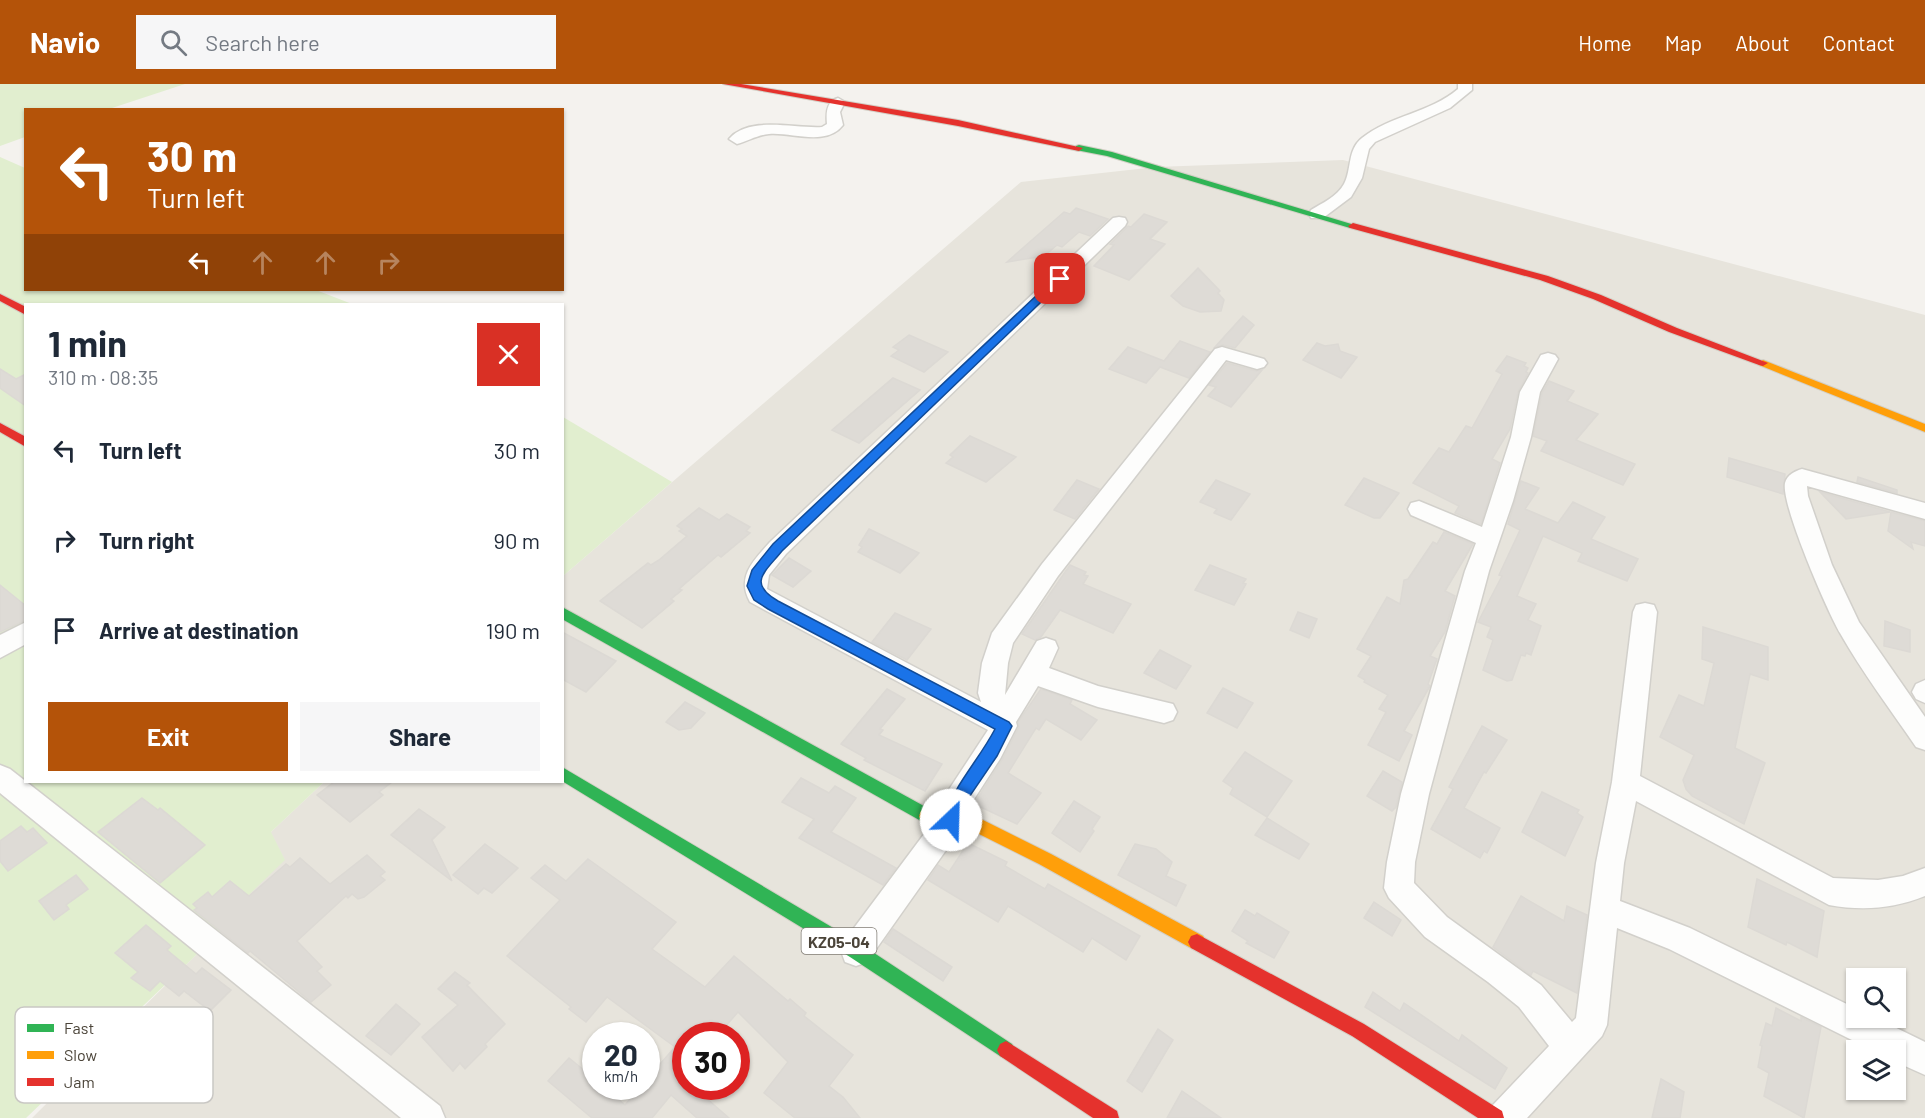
<!DOCTYPE html>
<meta charset="utf-8">
<style>
:root{--surface:#fff;--page:#f6f6f7;--text:#1f2937;--muted:#747a83;--accent:#b45309}
body{margin:0;font-family:Barlow,sans-serif;background:var(--page);color:var(--text);height:100vh;display:flex;flex-direction:column;font-size:22px;white-space:nowrap}
*{box-sizing:border-box;margin:0}
p{font-size:20px;color:var(--muted)}
.icon{flex:none;width:33px;height:33px;fill:none;stroke:currentColor;stroke-width:2;stroke-linecap:round;stroke-linejoin:round}
.map{position:relative;flex:1;overflow:hidden}
.side{position:absolute;left:24px;top:219px;width:540px;height:480px;display:flex;flex-direction:column;background:var(--surface);border-radius:0px;box-shadow:0 2px 4px #0004}
.side>*{flex:none}
.guide{position:absolute;left:24px;top:24px;width:540px;height:183px;border-radius:0px;box-shadow:0 2px 4px #0004;background:#b45309;color:#fff;overflow:hidden}
.fabs{position:absolute;left:1846px;top:884px;display:grid;gap:12px}
.fabs a{display:grid;place-items:center;width:60px;height:60px;border-radius:0px;background:var(--surface);box-shadow:0 2px 4px #0004;font-size:30px}
.speed{position:absolute;left:582px;top:938px;display:flex;gap:12px;font-size:30px;font-weight:700;text-align:center}
.speed>*{display:grid;place-content:center;width:78px;height:78px;border-radius:50%;background:var(--surface);box-shadow:0 2px 4px #0004;line-height:1}
.speed small{font-size:15px;font-weight:400}
.speed .limit{border:9px solid #d22;background:#fff;color:#111}
.pin{position:absolute;display:grid;place-items:center;width:51px;height:51px;color:#fff;margin:-26px;border-radius:12px;box-shadow:0 3px 9px #0006}
.me{position:absolute;width:66px;margin:-33px;rotate:24deg;stroke-linejoin:round;filter:drop-shadow(0 0 4px #0008)}
.turn{display:flex;align-items:center;gap:21px;height:126px;padding:0 24px;font-size:27px}
.turn .icon{width:78px;height:78px;stroke-width:2.5}
.turn b{display:block;font-size:42px;line-height:51px}
.lanes{display:flex;align-items:center;height:57px;padding:0 24px;background:#0003;justify-content:center;gap:30px;direction:ltr}
.lanes .off{opacity:.35}
.round{display:grid;place-items:center;flex:none;width:63px;height:63px;border-radius:0px;background:var(--page)}
.summary{display:flex;align-items:center;justify-content:space-between;height:102px;padding:0 24px}
h1{font-size:36px;font-weight:700;line-height:45px}
.primary-button{display:flex;gap:12px;margin-top:auto;padding:12px 24px}
.primary-button a{flex:1;height:69px;border-radius:0px;background:var(--accent);color:#fff;font-size:24px;font-weight:700;line-height:69px;text-align:center}
.primary-button a+a{background:var(--page);color:var(--text)}
ul{padding:0;list-style:none}
li{display:flex;align-items:center;gap:18px;height:90px;padding:0 24px}
li div{flex:1}
li b{display:block;font-size:22px}
li em{font-style:normal}
header{display:flex;align-items:center;gap:36px;box-sizing:border-box;height:84px;padding:0 30px;background:var(--accent);color:#fff}
header strong{font-size:28px}
nav{display:flex;gap:33px;margin-inline-start:auto;font-size:21px}
.search{width:420px;height:54px;background:var(--page);display:flex;align-items:center;gap:15px;box-sizing:border-box;padding:0 21px;border-radius:0px;color:var(--muted);font-size:22px}
.map>svg:first-child{display:block}
</style>
<header>
<strong>Navio</strong>
<div class="search"><svg class="icon" aria-label="search" viewBox="0 0 24 24"><circle cx="10" cy="10" r="6"/><path d="M15 15l6 6"/></svg>Search here</div>
<nav><a>Home</a><a>Map</a><a>About</a><a>Contact</a></nav>
</header>
<div class="map">
<svg width="1925" height="1034" viewBox="0 0 1925 1034">
<rect width="100%" height="100%" fill="#f4f2ee"/>
<path fill="#e7e4dc" fill-rule="evenodd" d="M1343 76 1925 231V1034H32L225 842 271 748 324 698H562L563 492 1021 98 1156 83ZM1857 894H1896V933H1857ZM596 951H646V1002H596ZM686 951H736V1002H686ZM1857 966H1896V1005H1857Z"/>
<g fill="#e1eecf">
<polygon points="0,0 185,0 109,25 26,26 25,53 0,62"/>
<polygon points="0,73 25,84 26,206 316,206 352,220 26,220 26,698 324,698 271,748 285,776 231,828 225,842 191,876 26,1034 0,1034"/>
<polygon points="563,333 672,398 563,492"/>
</g>
<g fill="#dedbd6" stroke="#dcd9d4" stroke-width="1.5">
<polygon points="1076,124 1108,135 1090,152 1079,148 1062,163 1057,161 1044,172 1007,178 1064,128 1070,130"/>
<polygon points="1144,130 1167,138 1150,155 1165,160 1129,196 1094,182 1114,161 1110,160 1128,142 1131,143"/>
<polygon points="1198,184 1220,207 1218,209 1224,216 1221,227 1200,228 1183,222 1171,212"/>
<polygon points="1243,232 1254,241 1235,264 1223,261 1215,263"/>
<polygon points="909,251 948,268 924,288 891,272 899,266 893,263"/>
<polygon points="1180,257 1210,268 1189,294 1160,283 1146,299 1109,285 1128,263 1164,277"/>
<polygon points="1317,259 1325,262 1338,260 1340,267 1357,273 1341,294 1303,276"/>
<polygon points="1507,272 1526,279 1524,282 1528,284 1526,288 1528,289 1518,308 1510,345 1492,375 1500,379 1481,440 1455,429 1459,422 1413,399 1439,364 1449,368 1466,342 1472,344 1502,290 1496,287"/>
<polygon points="1227,279 1256,287 1262,286 1231,323 1208,312 1216,303 1209,301"/>
<polygon points="0,285 16,295 26,290 26,322 0,304"/>
<polygon points="893,294 920,306 859,359 832,346"/>
<polygon points="1549,297 1574,307 1567,317 1598,330 1576,356 1635,380 1623,401 1541,367 1547,357 1533,352 1542,309"/>
<polygon points="970,352 1016,373 986,398 946,379 953,373 950,371"/>
<polygon points="1729,374 1785,390 1783,410 1727,393"/>
<polygon points="1858,393 1897,406 1897,409 1857,398"/>
<polygon points="1364,394 1399,409 1380,434 1374,434 1345,421"/>
<polygon points="1077,396 1099,405 1075,435 1054,426"/>
<polygon points="1216,396 1250,410 1231,436 1214,429 1217,425 1200,418"/>
<polygon points="1521,397 1539,404 1525,425 1558,439 1573,418 1605,433 1591,455 1638,475 1627,497 1578,477 1582,469 1543,452 1517,512 1536,520 1528,536 1541,542 1531,571 1526,569 1525,572 1521,571 1512,596 1507,597 1483,586 1493,556 1487,553 1491,543 1478,538 1502,492 1499,491 1520,446 1508,440"/>
<polygon points="1820,408 1890,428 1846,435"/>
<polygon points="699,424 719,436 727,430 750,443 746,447 750,449 721,473 718,471 679,505 682,506 671,515 674,517 642,544 600,517 648,479 651,481 659,476 687,452 679,447 682,445 677,442"/>
<polygon points="1891,428 1925,437 1925,462 1911,458 1913,465 1888,447"/>
<polygon points="869,445 919,469 900,489 858,468 862,463 859,461"/>
<polygon points="1444,448 1473,460 1445,507 1455,512 1445,548 1430,572 1437,575 1428,600 1430,602 1404,647 1412,651 1399,677 1368,661 1386,628 1379,625 1388,611 1364,598 1365,596 1358,592 1371,572 1357,565 1387,513 1400,520 1404,496 1408,495 1433,458 1437,460"/>
<polygon points="789,474 811,487 793,503 772,491"/>
<polygon points="1070,481 1086,488 1084,491 1088,492 1083,500 1131,520 1113,549 1060,526 1041,553 1035,556 1022,550"/>
<polygon points="1210,481 1246,495 1243,499 1246,500 1234,521 1195,506"/>
<polygon points="0,501 26,522 26,536 0,548"/>
<polygon points="1298,528 1317,535 1309,554 1290,546"/>
<polygon points="895,529 931,545 907,576 872,558"/>
<polygon points="1885,537 1910,546 1910,568 1884,562"/>
<polygon points="1703,543 1768,563 1768,596 1750,590 1735,664 1765,679 1744,740 1692,712 1686,705 1683,696 1694,671 1660,653 1679,611 1704,622 1714,579 1702,575"/>
<polygon points="562,548 616,577 586,608 562,595"/>
<polygon points="1160,566 1191,582 1176,605 1144,589"/>
<polygon points="1223,604 1253,619 1237,644 1207,629"/>
<polygon points="887,605 905,615 880,645 883,646 879,651 942,680 925,707 864,676 866,674 841,660"/>
<polygon points="1041,605 1072,616 1070,620 1097,636 1081,656 1046,635 1039,646 1036,644 1008,689 1041,709 1017,740 974,720 1002,676 1019,643 1018,638"/>
<polygon points="685,618 705,629 691,644 679,646 666,638"/>
<polygon points="1482,642 1507,656 1486,689 1484,688 1464,724 1500,744 1487,769 1484,767 1480,774 1431,745 1453,705 1449,703"/>
<polygon points="1245,668 1292,697 1267,733 1230,710 1233,704 1223,697"/>
<polygon points="1383,687 1402,698 1396,723 1392,727 1367,712"/>
<polygon points="801,694 829,709 835,702 856,714 831,748 896,784 883,801 799,754 814,735 782,718"/>
<polygon points="334,698 392,698 379,708 383,711 350,738 317,711"/>
<polygon points="1542,708 1579,726 1577,729 1583,733 1565,772 1522,748"/>
<polygon points="142,714 158,726 160,724 205,761 160,799 98,748"/>
<polygon points="1074,717 1100,733 1092,745 1094,747 1080,768 1052,749"/>
<polygon points="419,725 445,743 432,756 452,797 391,751"/>
<polygon points="1267,734 1309,760 1299,775 1255,751"/>
<polygon points="21,742 27,748 33,744 47,759 8,787 0,777 0,757"/>
<polygon points="968,759 1007,778 1005,782 1045,805 1048,800 1140,852 1126,876 1092,854 1083,868 1008,822 998,838 928,796 938,781 949,788"/>
<polygon points="485,760 518,784 492,809 484,804 478,810 453,791"/>
<polygon points="1135,760 1156,765 1172,778 1166,792 1186,801 1176,822 1118,791"/>
<polygon points="367,771 385,788 380,792 385,796 364,813 358,815 352,810 348,814 346,812 297,857 322,883 317,887 331,901 311,918 250,867 248,869 194,826 197,824 193,820 208,808 212,813 230,797 249,812 286,780 290,783 300,774 330,800"/>
<polygon points="588,775 676,838 652,865 705,903 734,872 788,917 790,915 806,929 804,932 853,971 829,1002 843,1013 860,1034 795,1034 764,1009 788,978 738,928 718,951 686,951 686,1002 692,1002 729,1034 697,1034 671,1011 652,1034 592,1034 548,997 569,974 596,996 596,1002 603,1002 625,1021 641,1002 646,1002 646,996 675,963 607,913 586,938 569,925 571,923 507,872 560,816 531,794 545,781 566,797"/>
<polygon points="76,791 88,805 66,821 69,825 54,836 39,817"/>
<polygon points="1757,795 1824,827 1817,873 1787,858 1786,861 1748,843"/>
<polygon points="1521,812 1564,837 1567,822 1587,831 1577,909 1533,887 1531,891 1493,863"/>
<polygon points="1374,818 1401,836 1392,852 1364,834"/>
<polygon points="1245,826 1255,832 1257,829 1289,848 1274,874 1246,859 1248,857 1232,847"/>
<polygon points="146,841 171,862 167,866 196,890 202,884 231,906 210,927 184,907 179,912 160,897 150,907 131,894 138,888 115,869"/>
<polygon points="893,845 952,883 943,897 884,858"/>
<polygon points="455,888 470,899 467,901 505,940 485,960 487,963 465,985 460,979 453,987 422,953 458,921 438,905"/>
<polygon points="1373,908 1400,927 1404,919 1459,957 1462,951 1507,984 1495,1005 1365,923"/>
<polygon points="396,920 420,940 391,971 366,952"/>
<polygon points="1776,924 1801,937 1801,933 1821,943 1804,1034 1764,1012 1769,989 1758,983 1762,962 1760,961 1766,939 1772,942"/>
<polygon points="1158,945 1173,956 1142,1008 1127,997"/>
<polygon points="1661,995 1684,1008 1680,1034 1652,1034"/>
<polygon points="1182,1007 1221,1034 1167,1034"/>
</g>
<g fill="none" stroke-linecap="round" stroke-linejoin="round">
<g stroke="#d2d0cb" stroke-width="3">
<g id="street">
<path d="M1458 0H1472V6L1450 24 1375 58 1369 65 1362 94 1351 113 1323 134H1311L1309 130 1311 126C1322 119 1337 113 1344 100 1352 85 1347 66 1362 54 1391 31 1430 29 1458 5Z"/>
<path d="M838 14 845 18 840 28 843 41C826 63 792 48 769 50 757 51 748 57 737 60L729 55C749 31 796 45 822 43L827 40C826 30 826 17 838 14Z"/>
<path d="M1119 133 1125 134 1127 138 1125 142 786 470 769 491 767 505 981 618 978 609 982 579 992 549 1042 480 1215 265 1222 263 1264 275 1267 279 1264 283 1257 285 1226 276 1058 492 1013 559 1008 579 1005 611 1037 557 1046 554 1055 557 1058 564 1049 584 1098 602 1173 620 1177 628 1173 636 1164 639 1098 623 1038 602 1016 638 1017 642 1000 675 969 723 961 745 867 878 856 882 845 878 841 867 845 856 939 730 946 710 988 646 750 518C736 493 753 477 770 458L1113 134Z"/>
<path d="M1548 269 1555 271 1558 275 1540 308 1531 353 1513 417 1489 487 1429 710 1415 778 1414 799 1447 833 1541 901 1572 938 1576 934 1596 779 1612 698 1633 528 1636 521 1645 519 1654 521 1657 528 1640 692 1833 794 1878 796 1903 792 1925 784V812C1893 825 1862 827 1829 821L1636 717 1624 779 1620 817 1690 844 1857 925V933H1874L1925 958V991L1896 978V966H1872L1669 865 1617 844 1607 941 1602 952 1527 1034H1487L1492 1022 1549 962 1519 923 1488 898 1425 853 1389 814 1384 804 1387 778 1401 710 1465 487 1476 459 1411 431 1408 425 1411 419 1419 417 1482 443 1511 353 1520 308 1541 271Z"/>
<path d="M1802 385 1925 419V435L1807 402 1808 412 1832 481 1859 538 1925 633V666L1916 663C1890 625 1862 588 1840 549 1827 526 1781 421 1785 399 1787 391 1795 387 1802 385Z"/>
<polygon points="26,538 26,560 0,574 0,551"/>
<polygon points="1925,596 1925,619 1916,615 1912,608 1916,600"/>
<polygon points="0,681 10,685 440,1022 445,1034 401,1034 0,709"/>
</g>
</g>
<g stroke="#d3cfc5" stroke-width="2">
<g id="fast">
<polygon points="1079,61 1112,68 1358,142 1350,144 1107,72 1076,66 1076,62"/>
<polygon points="562,523 933,727 935,732 933,737 927,739 921,737 562,535"/>
<polygon points="562,683 862,861 1012,960 1015,966 1012,972 1006,975 1000,972 850,873 562,697"/>
</g>
</g>
<g stroke="#d3cfc5" stroke-width="2">
<g id="slow">
<polygon points="1763,276 1925,340 1925,348 1759,281 1758,279"/>
<polygon points="927,725 979,734 1051,770 1203,852 1206,858 1203,864 1197,866 1191,864 1039,780 971,746 921,737 919,732 921,727"/>
</g>
</g>
<g stroke="#d3cfc5" stroke-width="2">
<g id="jam">
<polygon points="723,0 741,0 958,36 1083,64 1079,67 958,42"/>
<polygon points="1353,139 1548,192 1601,211 1677,244 1768,279 1763,282 1759,281 1669,248 1593,215 1540,196 1350,144 1348,142"/>
<polygon points="0,210 26,223 26,231 0,217"/>
<polygon points="0,339 26,353 26,363 0,348"/>
<polygon points="1197,850 1364,940 1502,1027 1504,1034 1478,1034 1352,952 1191,864 1188,858 1191,852"/>
<polygon points="1006,957 1117,1027 1119,1034 1093,1034 1000,972 997,966 1000,960"/>
</g>
</g>
<use href="#street" fill="#fdfdfc" fill-rule="evenodd"/>
<use href="#fast" fill="#30b455" fill-rule="evenodd"/>
<use href="#slow" fill="#ff9f0a" fill-rule="evenodd"/>
<use href="#jam" fill="#e5322d" fill-rule="evenodd"/>
</g>
<path fill="#1a73e8" stroke="#114b97" stroke-width="1.5" d="M1056 193 1065 195 782 467C765 488 747 499 778 517L1009 638 1012 642 997 672 963 722 956 741 951 743 945 741 943 736C953 702 979 676 995 645L768 525 754 516 747 502 752 486 773 460Z"/>
<g text-anchor="middle" dominant-baseline="central" stroke-width="6" stroke-linejoin="round" paint-order="stroke">
<rect fill="#fff" stroke="#817c74" stroke-width="1.5" x="801.5" y="844" width="75" height="26" rx="4.5"/>
<g font-size="16" font-weight="bold" fill="#4b4439">
<text x="839" y="857">KZ05-04</text>
</g>
</g>
<rect x="15" y="923" width="198" height="96" rx="9" fill="#fff" stroke="#c9c7c4" stroke-width="1.5"/>
<rect x="27" y="940" width="27" height="8" fill="#30b455"/>
<rect x="27" y="967" width="27" height="8" fill="#ff9f0a"/>
<rect x="27" y="994" width="27" height="8" fill="#e5322d"/>
<g font-size="16" fill="#4b4439">
<text x="64" y="950">Fast</text>
<text x="64" y="977">Slow</text>
<text x="64" y="1004">Jam</text>
</g>
</svg>
<div class="fabs">
<a><svg class="icon" aria-label="search" viewBox="0 0 24 24"><circle cx="10" cy="10" r="6"/><path d="M15 15l6 6"/></svg></a>
<a><svg class="icon" aria-label="layers" viewBox="0 0 24 24"><path d="M12 4l9 5-9 5-9-5zM3 14l9 5 9-5"/></svg></a>
</div>
<div class="speed"><div>20<small>km/h</small></div><div class="limit">30</div></div>
<div class="pin" style="left:1060px;top:195px;background:#d93025"><svg class="icon" aria-label="arrive" viewBox="0 0 24 24"><path d="M6 21V4h12l-3 4 3 4H6"/></svg></div>
<svg class="me" style="left:951px;top:736px" viewBox="-20 -20 40 40"><circle r="19" fill="#fff"/><path d="M0-13L10 11 0 6-10 11z" fill="#1a73e8"/></svg>
<div class="guide">
<div class="turn"><svg class="icon" aria-label="left" viewBox="0 0 24 24"><path d="M17 20v-9H6M10 6l-5 5 5 5"/></svg><div><b>30 m</b>Turn left</div></div>
<div class="lanes"><svg class="icon" aria-label="left" viewBox="0 0 24 24"><path d="M17 20v-9H6M10 6l-5 5 5 5"/></svg><svg class="icon off" aria-label="ahead" viewBox="0 0 24 24"><path d="M12 20V5M6 11l6-6 6 6"/></svg><svg class="icon off" aria-label="ahead" viewBox="0 0 24 24"><path d="M12 20V5M6 11l6-6 6 6"/></svg><svg class="icon off" aria-label="right" viewBox="0 0 24 24"><path d="M7 20v-9h11M14 6l5 5-5 5"/></svg></div>
</div>
<section class="side">
<div class="summary"><div><h1>1 min</h1><p>310 m · 08:35</p></div><a class="round" style="background:#d93025;color:#fff"><svg class="icon" aria-label="close" viewBox="0 0 24 24"><path d="M6 6l12 12M18 6L6 18"/></svg></a></div>
<ul>
<li><svg class="icon" aria-label="left" viewBox="0 0 24 24"><path d="M17 20v-9H6M10 6l-5 5 5 5"/></svg><div><b>Turn left</b></div><em>30 m</em></li>
<li><svg class="icon" aria-label="right" viewBox="0 0 24 24"><path d="M7 20v-9h11M14 6l5 5-5 5"/></svg><div><b>Turn right</b></div><em>90 m</em></li>
<li><svg class="icon" aria-label="arrive" viewBox="0 0 24 24"><path d="M6 21V4h12l-3 4 3 4H6"/></svg><div><b>Arrive at destination</b></div><em>190 m</em></li>
</ul>
<div class="primary-button"><a>Exit</a><a>Share</a></div>
</section>
</div>
